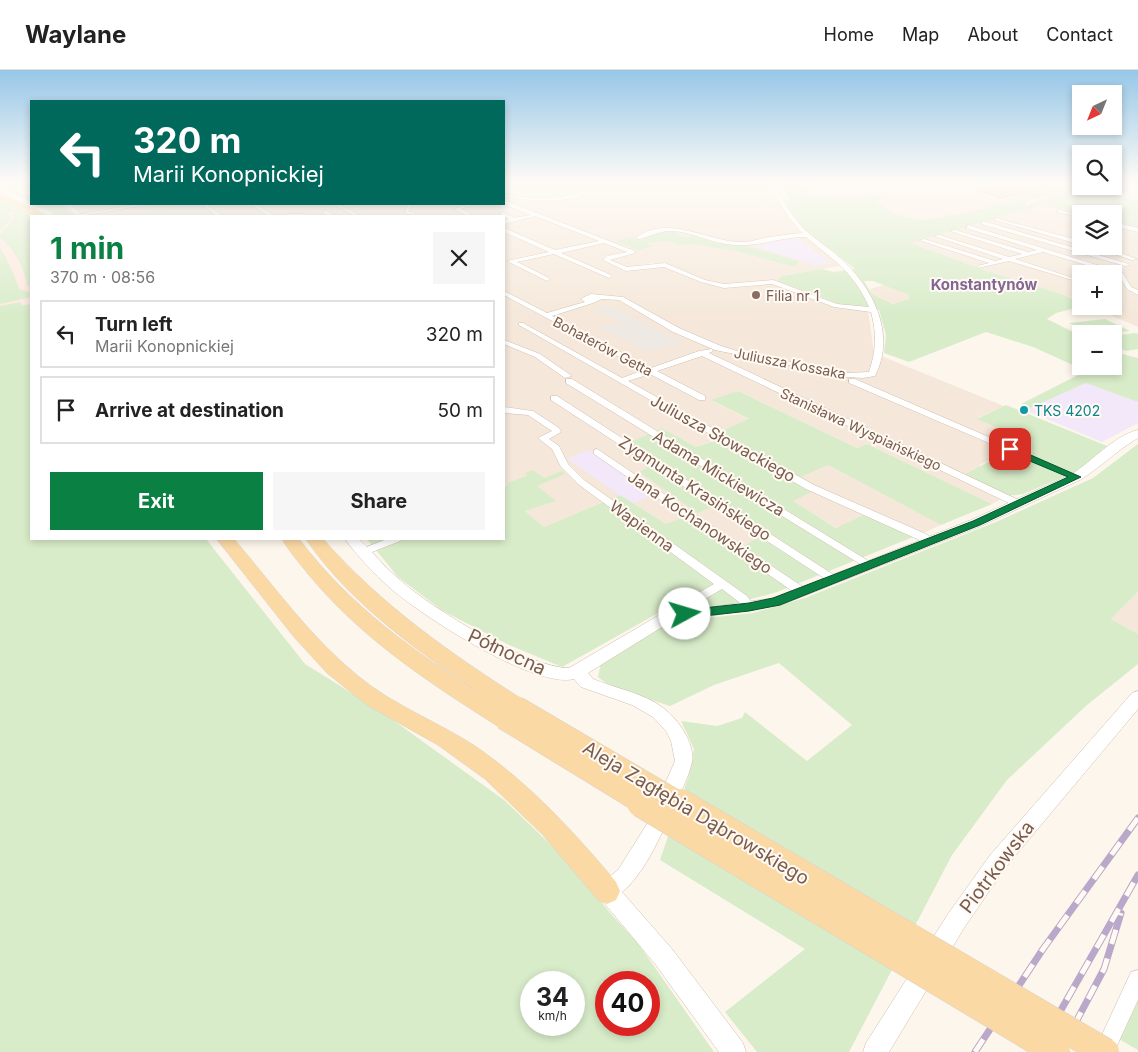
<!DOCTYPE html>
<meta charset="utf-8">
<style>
:root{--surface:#fff;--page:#f6f6f6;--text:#222;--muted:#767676;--line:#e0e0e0;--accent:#0b8043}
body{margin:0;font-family:Inter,sans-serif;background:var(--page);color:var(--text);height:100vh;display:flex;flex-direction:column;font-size:19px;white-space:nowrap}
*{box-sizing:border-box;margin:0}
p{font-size:16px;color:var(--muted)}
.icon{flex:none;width:28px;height:28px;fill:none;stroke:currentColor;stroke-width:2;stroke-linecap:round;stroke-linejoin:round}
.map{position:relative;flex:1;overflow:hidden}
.details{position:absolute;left:30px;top:145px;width:475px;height:325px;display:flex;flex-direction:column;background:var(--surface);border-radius:0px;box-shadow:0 2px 8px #0003}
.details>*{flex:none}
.guide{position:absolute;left:30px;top:30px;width:475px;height:105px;border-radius:0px;box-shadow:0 2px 8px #0003;background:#00695c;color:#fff;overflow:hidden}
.needle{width:32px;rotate:223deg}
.controls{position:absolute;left:1072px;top:15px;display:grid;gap:10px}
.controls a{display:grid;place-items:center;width:50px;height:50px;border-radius:0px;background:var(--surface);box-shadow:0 2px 8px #0003;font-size:25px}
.speed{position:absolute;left:520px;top:901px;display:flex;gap:10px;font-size:25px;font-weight:700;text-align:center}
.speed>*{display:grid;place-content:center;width:65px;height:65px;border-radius:50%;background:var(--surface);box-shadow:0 2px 8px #0003;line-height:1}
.speed small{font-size:12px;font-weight:400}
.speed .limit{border:8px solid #d22;background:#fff;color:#111}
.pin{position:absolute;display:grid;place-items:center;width:42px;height:42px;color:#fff;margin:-21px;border-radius:10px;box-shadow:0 2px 8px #0006}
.me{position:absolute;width:55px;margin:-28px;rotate:84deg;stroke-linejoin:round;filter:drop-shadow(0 0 4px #0008)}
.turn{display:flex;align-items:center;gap:18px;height:105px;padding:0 20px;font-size:22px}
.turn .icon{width:65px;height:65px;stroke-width:2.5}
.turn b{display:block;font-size:35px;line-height:42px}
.round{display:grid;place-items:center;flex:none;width:52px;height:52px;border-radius:0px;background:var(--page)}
.head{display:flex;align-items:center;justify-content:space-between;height:85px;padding:0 20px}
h1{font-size:30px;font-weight:700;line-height:38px;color:var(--accent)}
.cta{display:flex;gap:10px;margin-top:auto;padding:10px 20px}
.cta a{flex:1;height:58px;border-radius:0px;background:var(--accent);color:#fff;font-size:20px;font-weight:700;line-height:58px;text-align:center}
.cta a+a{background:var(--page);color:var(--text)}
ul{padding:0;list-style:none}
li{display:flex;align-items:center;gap:15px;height:68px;margin:0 10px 8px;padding:0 10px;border:2px solid var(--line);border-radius:0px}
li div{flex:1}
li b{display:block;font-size:19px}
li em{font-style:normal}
header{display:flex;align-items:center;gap:30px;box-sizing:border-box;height:70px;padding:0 25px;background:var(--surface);border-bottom:1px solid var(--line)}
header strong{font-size:24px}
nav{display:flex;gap:28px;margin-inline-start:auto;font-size:18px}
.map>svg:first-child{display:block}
</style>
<header>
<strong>Waylane</strong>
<nav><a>Home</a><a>Map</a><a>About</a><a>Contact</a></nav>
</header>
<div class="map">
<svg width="1138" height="982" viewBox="0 0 1138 982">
<rect width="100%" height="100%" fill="#fdf6ec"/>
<g fill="#f5e8da">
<polygon points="504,111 763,111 799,160 827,182 840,196 782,206 777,211 728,215 703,210 666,194 651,193 625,198 608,189 635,182 504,130"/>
<polygon points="71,134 502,134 532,146 504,151 504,146 82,146"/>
<polygon points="1042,135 1081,145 1081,176 1114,176 1114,153 1138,159 1138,257 1090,236 1114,236 1114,204 1081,204 1081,233 1064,225 984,200 909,173"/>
<polygon points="537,146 629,181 606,186 604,190 626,200 663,195 700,212 729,218 773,213 842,239 868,240 874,283 1004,336 978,348 1021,367 1007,376 997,387 979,395 1007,426 992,434 867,374 857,378 738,321 712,331 750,350 720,361 727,366 696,377 662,358 649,398 639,402 670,422 714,436 763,465 740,477 666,454 620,425 544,457 525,441 555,431 504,437 504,153"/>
<polygon points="884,215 909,225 909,229 894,234 872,224 870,219"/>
<polygon points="828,395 941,455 923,463 872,441 837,458 792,431 819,418 800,407"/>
<polygon points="1138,522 1138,564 1111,549"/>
</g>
<g fill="#fde8e0">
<polygon points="799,111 1081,111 1081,116 1114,116 1114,114 1122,116 1069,123 1027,132 1002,133 967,143 922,150 896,145 874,130 884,128 866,122 869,127 810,126"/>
<polygon points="0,127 37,146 31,146 30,234 22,235 20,232 0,236"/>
</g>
<g fill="#efe9e4">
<polygon points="198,134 212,144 197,146 149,146 144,142"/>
<polygon points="606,235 683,272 650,282 600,258 620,252 594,239"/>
</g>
<g fill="#f3e8fa">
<polygon points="798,168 832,194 814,195 753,176 776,170"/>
<polygon points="1086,313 1138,332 1138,353 1102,372 1025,340"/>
<polygon points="588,380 654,424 632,434 568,389"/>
</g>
<g fill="#d8ecc9" fill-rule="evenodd">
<polygon points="31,111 31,118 13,121 31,126 31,132 0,117 0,114"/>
<path d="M778 111H799L811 126 868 127 864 121 885 128 875 131 896 145 922 150 967 143 1002 133 1027 132 1025 136C1052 122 1087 120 1117 117L1118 122 1114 126 1138 131V159L1114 153V144L1081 145 1042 135 910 173 984 200 1064 225 1072 229 1076 238 1056 243 1047 249 1081 266V296H1114V282L1138 288V332L1086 313 1028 339 1021 334 1082 303 1073 295 1033 277 986 262 909 292 884 283 886 265 879 240 842 235 777 211 782 206 822 199 834 202 855 199 803 158 783 130H790ZM864 211H873L909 225V229L893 234 872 224Z"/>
<polygon points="1056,118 1067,120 1023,131 1003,130 1034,121"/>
<path d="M0 127 37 146H31V218L28 216C22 196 17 181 0 168V164L14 148 12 144 20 141 7 143 11 148 0 161Z"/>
<polygon points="36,134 62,134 74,146 58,146"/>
<polygon points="677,159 685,160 675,163 686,167 694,165 714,172 746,176 798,191 795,197 737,181 692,174 680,175 669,171 646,173 654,176 638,180 616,171 632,167 635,170 644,170 647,166"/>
<path d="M0 178C8 191 14 203 19 219L31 223V227L0 234Z"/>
<path d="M31 230V469H206L305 594 379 640 504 730 569 792 611 844 637 872 714 982H0V236L20 232 22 235 30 234ZM531 912H574V955H531ZM606 912H649V955H606Z"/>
<polygon points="1105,249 1130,261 1090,264 1069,253"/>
<polygon points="1135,263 1138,264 1138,279 1126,281 1114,276 1114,266"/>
<polygon points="738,321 857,378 867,374 992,434 941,455 828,395 801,407 820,418 793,431 836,458 872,441 923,463 777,522 737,533 660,542 562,597 507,574 443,541 398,507 367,469 504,469 504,417 509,415 507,413 527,406 525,403 533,400 544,408 562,401 565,404 537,416 556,431 525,441 544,457 620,425 666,454 691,445 741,477 762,465 714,436 698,443 639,402 649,397 617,378 662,358 696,377 726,367 719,362 749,349 711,330"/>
<polygon points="1006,335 1107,376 1076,402 1023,424 1007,426 964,405 997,387 1007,376 1020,367 977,349"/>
<polygon points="1138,374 1138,522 1111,549 1138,564 1138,594 1087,635 1007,710 952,785 849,982 757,982 725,942 805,879 660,790 689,705 694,679 681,651 717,656 742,648 745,642 807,691 852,655 779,593 714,615 670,636 611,617 598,607 601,593 669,552 753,543 805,528 996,452 1093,408"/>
<polygon points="1138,928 1138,980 1117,968"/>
</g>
<polygon fill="#f3d5c3" stroke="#e6bba3" points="968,111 1042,111 1043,115 1040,115 1048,117 1000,128 983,122"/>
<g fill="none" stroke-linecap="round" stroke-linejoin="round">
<g stroke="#d1beb0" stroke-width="1">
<g id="minor">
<path d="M658 111 685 115 714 112 768 113 767 111H771C782 127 790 144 803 158 814 169 828 177 839 187 872 216 897 263 875 306L863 308 847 307 715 280 673 262 619 230 602 229 593 233 552 246 651 298 699 281 712 279 713 281 709 283 1023 432 1024 434 1023 436H1015L702 286 657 301 705 326V330H699L650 304 628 311 814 415 926 464 935 471 930 474 926 473 806 419 519 255V253H523L622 308 644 300 504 225V221L547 243 585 232 582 230V228L591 224 623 227 679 258 721 276 737 281 847 303 869 302C876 281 877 264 871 242L834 237 772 214 724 218 701 212 664 197 626 201 603 190 607 186 627 182 604 173 561 183 611 205 612 206 609 208 554 184 517 192 549 208 550 209 547 211 507 191 549 182 504 162V158L555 180 599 171 535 146 537 143 635 181V183L610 190 627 197 665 193 705 210 724 214 773 210 837 234 869 237C854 202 833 190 806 167 781 167 758 177 734 175 712 174 692 161 670 161 658 161 645 169 637 169V167C669 144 708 172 741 172 749 172 757 170 764 168 777 166 789 164 802 163L789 148 770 115 714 114 685 117Z"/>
<path d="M579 120 593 121C571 134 529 132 504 126V124C529 129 555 129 580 123L577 121Z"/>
<polygon points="141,134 151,134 80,146 75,145"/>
<polygon points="201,134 206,134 223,146 217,146"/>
<polygon points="250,134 255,134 272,144 282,146 268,146"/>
<polygon points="333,134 338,134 361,146 355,146"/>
<polygon points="409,134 413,134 409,141 418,146 404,143"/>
<polygon points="470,134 477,134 461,139 474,146 468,146 454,139"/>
<polygon points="1059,140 1081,145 1081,147 1057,142"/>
<polygon points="323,141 327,141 335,146 329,146 323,143"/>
<polygon points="502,142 517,149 518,150 513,151 500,145"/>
<polygon points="288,144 307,144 310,146 285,146"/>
<polygon points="995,148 1081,171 1081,175 995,150"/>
<polygon points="983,151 1129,194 1130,195 1125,196 981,154"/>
<polygon points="1114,152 1138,158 1138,162 1114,156"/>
<polygon points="968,155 1123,203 1131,217 1138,220 1138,225 1127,219 1119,205 1043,182 1015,189 1079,210 1079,212 1009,191 978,198 978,196 989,193 919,170 924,169 995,191 1003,189 934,166 939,165 1009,187 1022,184 950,161 955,160 1028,182 1037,180 966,158"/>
<polygon points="1090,176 1100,176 1137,189 1132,190"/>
<polygon points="504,270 540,284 572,306 565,308 535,287 504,274"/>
<polygon points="566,309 572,309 875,495 873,497 865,497 566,313"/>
<polygon points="849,309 855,309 1081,407 1076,410 1073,409 849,313"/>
<polygon points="551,326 557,326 840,509 834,513 830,512 551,330"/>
<polygon points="504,337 533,341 559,358 561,362 549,369 559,376 568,394 584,410 747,526 755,537 753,540 745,540 739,532 722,519 693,536 689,547 681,547 679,544 684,531 714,514 578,414 561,397 552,379 538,368 552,361 528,345 504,343"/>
<polygon points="597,379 806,519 808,522 806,525 798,525 594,384 594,380"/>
<polygon points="387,469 401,469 400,471 367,484 363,485 357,482 359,480"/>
<polygon points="1138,900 1138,930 1114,982 1094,982 1131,902"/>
</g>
</g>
<g stroke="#d1beb0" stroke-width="1">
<g id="tertiary">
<polygon points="504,130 539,144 540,145 504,154 504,150 530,145 503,134"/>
<polygon points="65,134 71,134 82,146 76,146"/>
<path d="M1138 360V368C1117 380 1101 397 1080 410L981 456 781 535 670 552 588 603 593 609C633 625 665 625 687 667 690 673 694 686 692 692 688 710 677 729 670 745 659 770 643 805 622 822L672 879 743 973 746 982H719L656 895 600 828 597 821 600 814 618 800 647 754 675 691 671 671 666 661 653 647 632 635 581 617 574 609C534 619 419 544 389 517 374 503 357 486 345 469H359C373 482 385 498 400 510 431 538 528 598 569 598L661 544 774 528 971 450 1072 404C1093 391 1113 366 1138 360Z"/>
<polygon points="1138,621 1138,639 1005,798 964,858 889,982 863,982 866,973 948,844 991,784 1132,623"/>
</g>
</g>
<g stroke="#dad1cd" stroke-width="1">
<g id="primary">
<polygon points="0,123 44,144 45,146 35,146 0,128"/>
<path d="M217 469H234C274 516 310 567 358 606 394 636 439 652 478 678 531 715 575 763 616 812L620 821 616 830 607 834 598 830 543 765 485 709 438 675 367 635 327 603 294 567Z"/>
<path d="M282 469H299C350 536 415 583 486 627 422 585 349 533 306 469H323C381 535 451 584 525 631L528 637 525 643 517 645 512 644 515 649 512 655 504 657 496 655C428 612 361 568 309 505 300 494 289 481 282 469Z"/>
</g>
</g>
<use href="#minor" fill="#fff" fill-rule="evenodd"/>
<use href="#tertiary" fill="#fff" fill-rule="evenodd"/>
<use href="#primary" fill="#fbd9a5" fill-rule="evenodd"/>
<g stroke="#b9a8c9" stroke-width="7">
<g id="rail">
<polyline points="975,982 1043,879 1138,748"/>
<polyline points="1037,982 1138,805"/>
<polyline points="1060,982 1104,899 1121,843"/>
</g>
</g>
<use href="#rail" stroke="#fffaf3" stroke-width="5" stroke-dasharray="15" stroke-linecap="butt"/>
<g stroke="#dad1cd" stroke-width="22" stroke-linecap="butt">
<g id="primary-bridge-far1">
<polyline points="517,637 682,734"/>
<polyline points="504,649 643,734"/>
</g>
</g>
<g stroke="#dad1cd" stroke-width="29" stroke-linecap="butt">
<g id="primary-bridge">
<polyline points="641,733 1056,982"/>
<polyline points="680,733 1105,982"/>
</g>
</g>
<use href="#primary-bridge-far1" stroke="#fbd9a5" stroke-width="21"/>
<use href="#primary-bridge" stroke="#fbd9a5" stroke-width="28"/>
</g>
<linearGradient id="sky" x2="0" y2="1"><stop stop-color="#97c7e8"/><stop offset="0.45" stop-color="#fefbf6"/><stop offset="1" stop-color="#fefbf6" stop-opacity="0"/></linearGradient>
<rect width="1138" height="248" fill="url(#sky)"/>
<polygon fill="#0b8043" stroke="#07532c" points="1010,376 1081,407 980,455 780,535 749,541 685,548 678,544 685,540 749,533 773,528 973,451 1068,407 1006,381 1006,377"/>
<circle fill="#8d6e63" stroke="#fffaf3" stroke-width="2" cx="756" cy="225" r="5"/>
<circle fill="#0f9aa8" stroke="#fffaf3" stroke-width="2" cx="1024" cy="340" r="5"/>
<g text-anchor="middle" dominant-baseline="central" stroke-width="4" stroke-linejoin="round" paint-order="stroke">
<g font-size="14" fill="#785e54" stroke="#fffaf3" text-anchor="start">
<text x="766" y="225">Filia nr 1</text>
</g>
<g font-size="14" fill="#7a5c4d" stroke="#fffaf3">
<text transform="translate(603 276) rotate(28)">Bohaterów Getta</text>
<text transform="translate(790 293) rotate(11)">Juliusza Kossaka</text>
<text transform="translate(861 359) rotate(25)">Stanisława Wyspiańskiego</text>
</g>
<g font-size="14" fill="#0d838f" stroke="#fffaf3" text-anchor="start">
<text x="1034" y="340">TKS 4202</text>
</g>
<g font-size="15" font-weight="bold" fill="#846695" stroke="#fffaf3">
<text x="984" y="214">Konstantynów</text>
</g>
<g font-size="16" fill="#7a5c4d" stroke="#fffaf3">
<text transform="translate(723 368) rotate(29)">Juliusza Słowackiego</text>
<text transform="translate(719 403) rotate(31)">Adama Mickiewicza</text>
<text transform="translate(695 418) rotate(33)">Zygmunta Krasińskiego</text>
<text transform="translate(700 452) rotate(34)">Jana Kochanowskiego</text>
<text transform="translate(642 456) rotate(36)">Wapienna</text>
</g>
<g font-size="19" fill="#7a5c4d" stroke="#fffaf3">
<text transform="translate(507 582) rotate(25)">Północna</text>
<text transform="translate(696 743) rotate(31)">Aleja Zagłębia Dąbrowskiego</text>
<text transform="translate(997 797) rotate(-53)">Piotrkowska</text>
</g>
</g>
</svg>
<div class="controls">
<a><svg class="needle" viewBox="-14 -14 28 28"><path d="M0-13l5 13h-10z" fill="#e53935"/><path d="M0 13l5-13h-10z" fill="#767676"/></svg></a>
<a><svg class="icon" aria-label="search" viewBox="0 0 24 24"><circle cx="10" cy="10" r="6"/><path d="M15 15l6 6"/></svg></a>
<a><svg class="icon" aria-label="layers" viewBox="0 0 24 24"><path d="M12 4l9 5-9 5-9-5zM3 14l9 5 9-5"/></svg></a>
<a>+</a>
<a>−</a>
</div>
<div class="speed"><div>34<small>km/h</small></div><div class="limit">40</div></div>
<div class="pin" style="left:1010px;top:379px;background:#d93025"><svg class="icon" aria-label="arrive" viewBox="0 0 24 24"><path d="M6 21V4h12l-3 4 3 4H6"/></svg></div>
<svg class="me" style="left:685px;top:544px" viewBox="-20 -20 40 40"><circle r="19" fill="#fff"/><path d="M0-13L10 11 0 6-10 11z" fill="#0b8043"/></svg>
<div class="guide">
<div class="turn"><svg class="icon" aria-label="left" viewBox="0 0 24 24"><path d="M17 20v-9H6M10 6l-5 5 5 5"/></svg><div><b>320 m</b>Marii Konopnickiej</div></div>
</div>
<section class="details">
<div class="head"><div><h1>1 min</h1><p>370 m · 08:56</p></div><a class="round"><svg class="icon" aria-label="close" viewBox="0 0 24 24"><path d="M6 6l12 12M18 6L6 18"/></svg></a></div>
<ul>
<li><svg class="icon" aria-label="left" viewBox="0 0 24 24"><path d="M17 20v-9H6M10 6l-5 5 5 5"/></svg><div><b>Turn left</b><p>Marii Konopnickiej</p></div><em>320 m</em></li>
<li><svg class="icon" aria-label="arrive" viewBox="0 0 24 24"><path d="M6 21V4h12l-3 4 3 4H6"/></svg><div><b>Arrive at destination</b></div><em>50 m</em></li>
</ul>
<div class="cta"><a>Exit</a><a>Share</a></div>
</section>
</div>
